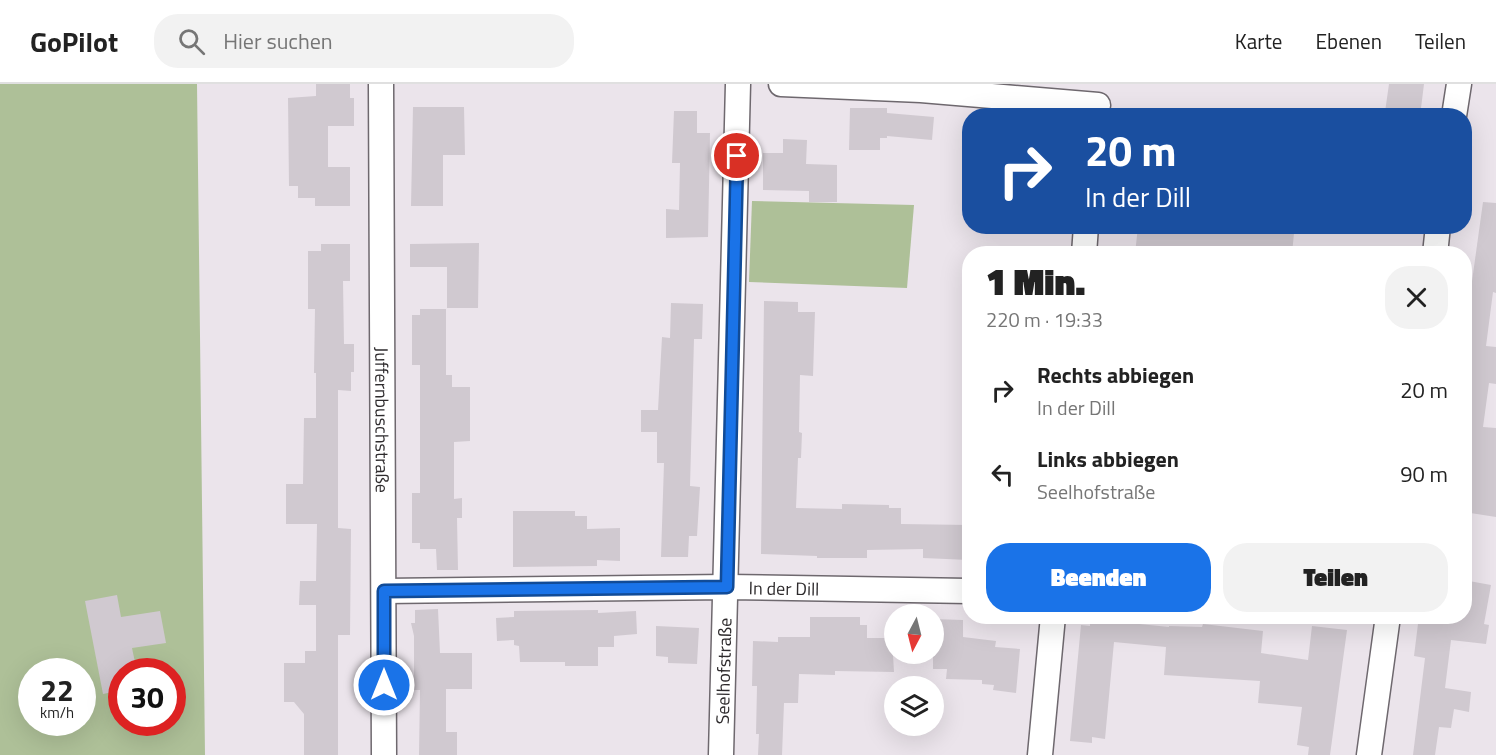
<!DOCTYPE html>
<html lang="de">
<meta charset="utf-8">
<style>
:root{--surface:#fff;--page:#f2f2f2;--text:#222;--muted:#767676;--line:#e0e0e0;--accent:#1a73e8}
body{margin:0;font-family:"Titillium Web",sans-serif;background:var(--page);color:var(--text);height:100vh;display:flex;flex-direction:column;font-size:22px;white-space:nowrap}
*{box-sizing:border-box;margin:0}
p{font-size:20px;color:var(--muted)}
.icon{flex:none;width:33px;height:33px;fill:none;stroke:currentColor;stroke-width:2;stroke-linecap:round;stroke-linejoin:round}
.map{position:relative;flex:1;overflow:hidden}
.sheet{position:absolute;left:962px;top:162px;width:510px;height:378px;display:flex;flex-direction:column;background:var(--surface);border-radius:24px;box-shadow:0 6px 24px #0002}
.sheet>*{flex:none}
.hud{position:absolute;left:962px;top:24px;width:510px;height:126px;border-radius:24px;box-shadow:0 6px 24px #0002;background:#1a4fa0;color:#fff;overflow:hidden}
.needle{width:39px;rotate:187deg}
.tools{position:absolute;left:884px;top:520px;display:grid;gap:12px}
.tools a{display:grid;place-items:center;width:60px;height:60px;border-radius:50%;background:var(--surface);box-shadow:0 6px 24px #0002;font-size:30px}
.speed{position:absolute;left:18px;top:574px;display:flex;gap:12px;font-size:30px;font-weight:700;text-align:center}
.speed>*{display:grid;place-content:center;width:78px;height:78px;border-radius:50%;background:var(--surface);box-shadow:0 6px 24px #0002;line-height:1}
.speed small{font-size:15px;font-weight:400}
.speed .limit{border:9px solid #d22;background:#fff;color:#111}
.pin{position:absolute;display:grid;place-items:center;width:51px;height:51px;color:#fff;margin:-26px;border:3px solid #fff;border-radius:50%;box-shadow:0 2px 6px #0007}
.me{position:absolute;width:66px;margin:-33px;rotate:0deg;stroke-linejoin:round;filter:drop-shadow(0 0 4px #0008)}
.turn{display:flex;align-items:center;gap:21px;height:126px;padding:0 24px;font-size:27px}
.turn .icon{width:78px;height:78px;stroke-width:2.5}
.turn b{display:block;font-size:42px;line-height:51px}
.round{display:grid;place-items:center;flex:none;width:63px;height:63px;border-radius:24px;background:var(--page)}
.headline{display:flex;align-items:center;justify-content:space-between;height:102px;padding:0 24px}
h1{font-size:36px;font-weight:800;line-height:45px}
.action{display:flex;gap:12px;margin-top:auto;padding:12px 24px}
.action a{flex:1;height:69px;border-radius:24px;background:var(--accent);color:#fff;font-size:24px;font-weight:800;line-height:69px;text-align:center}
.action a+a{background:var(--page);color:var(--text)}
ul{padding:0;list-style:none}
li{display:flex;align-items:center;gap:18px;height:84px;padding:0 24px}
li div{flex:1}
li b{display:block;font-size:22px}
li em{font-style:normal}
header{display:flex;align-items:center;gap:36px;box-sizing:border-box;height:84px;padding:0 30px;background:var(--surface);border-bottom:2px solid var(--line)}
header strong{font-size:28px}
nav{display:flex;gap:33px;margin-inline-start:auto;font-size:21px}
.search{width:420px;height:54px;background:var(--page);display:flex;align-items:center;gap:15px;box-sizing:border-box;padding:0 21px;border-radius:24px;color:var(--muted);font-size:22px}
.map>svg:first-child{display:block}
</style>
<header>
<strong>GoPilot</strong>
<div class="search"><svg class="icon" aria-label="search" viewBox="0 0 24 24"><circle cx="10" cy="10" r="6"/><path d="M15 15l6 6"/></svg>Hier suchen</div>
<nav><a>Karte</a><a>Ebenen</a><a>Teilen</a></nav>
</header>
<div class="map">
<svg width="1496" height="671" viewBox="0 0 1496 671">
<rect width="100%" height="100%" fill="#ebe4eb"/>
<g fill="#aec098" fill-rule="evenodd">
<path d="M0 0H197L205 671H0ZM32 588H82V639H32ZM122 588H172V639H122Z"/>
<polygon points="752,117 914,121 907,204 749,198"/>
</g>
<g fill="#d0c9d0">
<polygon points="316,0 350,0 350,14 354,14 354,42 328,42 328,83 350,83 350,122 315,122 315,114 298,114 298,102 289,102 288,14 316,12"/>
<polygon points="1389,0 1424,0 1420,32 1398,32 1398,29 1385,28"/>
<polygon points="413,23 464,23 465,71 443,71 443,122 411,122"/>
<polygon points="850,24 887,24 887,29 934,33 932,56 887,52 887,54 880,54 880,66 849,66"/>
<polygon points="674,27 697,27 697,49 710,49 708,153 666,154 666,125 679,126 680,79 672,79"/>
<polygon points="783,55 807,56 806,80 837,81 837,118 809,118 809,107 763,106 763,69 783,69"/>
<polygon points="1483,118 1496,119 1496,209 1493,208 1486,262 1496,263 1496,300 1489,299 1483,343 1496,344 1496,433 1464,428 1464,226 1468,226"/>
<polygon points="1138,142 1182,142 1221,146 1222,142 1244,142 1294,149 1292,170 1135,170"/>
<polygon points="479,159 478,224 447,224 447,183 410,183 410,160"/>
<polygon points="321,160 350,160 350,197 343,197 344,260 354,260 354,288 351,288 351,307 338,306 338,444 351,445 350,551 338,551 338,671 304,671 304,630 294,618 284,618 284,579 305,579 305,567 316,567 316,521 299,521 300,497 316,497 317,440 286,440 286,400 303,400 304,334 316,334 316,289 314,289 315,225 308,225 308,167 321,167"/>
<polygon points="764,217 798,218 798,228 815,228 813,292 800,291 799,348 802,349 801,374 798,374 796,424 842,425 842,420 889,421 889,424 901,424 901,440 969,441 969,476 923,474 923,465 867,466 867,474 817,474 817,472 761,470"/>
<polygon points="671,219 703,220 702,255 694,255 690,402 700,403 697,452 689,452 688,473 661,473 664,379 657,379 657,348 641,348 641,326 658,326 662,253 670,254"/>
<polygon points="420,225 446,225 446,291 452,291 452,303 470,303 470,357 454,358 454,415 462,414 462,434 457,434 458,486 437,486 436,465 420,465 420,459 412,459 412,409 420,409 420,281 412,281 412,231 420,231"/>
<polygon points="513,427 575,427 575,432 587,432 587,445 620,444 620,477 597,476 597,482 513,483"/>
<polygon points="1469,497 1491,501 1484,540 1489,541 1486,560 1451,556 1445,604 1471,608 1469,628 1454,625 1451,644 1439,643 1435,671 1413,671 1425,574 1414,572 1419,532 1464,532"/>
<polygon points="117,511 121,533 160,527 166,559 132,564 137,588 122,588 122,606 103,610 85,517"/>
<polygon points="438,525 440,569 472,569 472,605 446,605 446,648 457,648 457,671 419,671 420,606 414,606 414,552 411,539 415,539 415,526"/>
<polygon points="598,526 598,529 636,527 637,550 614,552 614,563 598,563 598,582 565,582 565,578 520,578 519,562 514,561 514,556 497,557 496,534 514,533 514,527"/>
<polygon points="810,533 860,533 860,541 867,541 867,554 892,554 894,588 835,587 835,591 799,590 798,619 784,619 782,671 758,671 759,650 756,650 757,602 752,602 753,557 778,558 778,553 810,553"/>
<polygon points="933,535 963,536 963,553 996,557 995,563 1020,565 1016,609 993,606 994,601 982,600 982,596 946,595 947,585 933,585"/>
<polygon points="1090,535 1169,543 1169,542 1202,543 1203,540 1263,547 1261,569 1308,576 1312,542 1347,546 1330,671 1308,671 1309,663 1297,661 1302,623 1258,619 1260,597 1164,591 1166,563 1114,558 1105,655 1092,653 1092,659 1070,657 1081,541 1090,542"/>
<polygon points="656,542 699,544 697,580 668,579 668,573 656,572"/>
</g>
<g fill="none" stroke-linecap="round" stroke-linejoin="round">
<g stroke="#6e686e" stroke-width="27">
<g id="street">
<path id="s1" d="M381 0 384 671"/>
<polyline points="781,0 921,6 1098,21"/>
<polyline points="1454,32 1459,0"/>
<polyline points="1084,170 1086,142"/>
<polyline points="1435,170 1438,142"/>
<path id="s2" d="M384 507 727 503 969 507"/>
<path id="s3" d="M721 671 738 0"/>
<polyline points="1040,671 1053,532"/>
<polyline points="1369,671 1388,532"/>
</g>
</g>
<use href="#street" stroke="#fff" stroke-width="24"/>
</g>
<g fill="none" stroke-linecap="round" stroke-linejoin="round">
<g stroke="#114b97" stroke-width="15">
<polyline id="route" points="384,601 384,507 727,503 737,72"/>
</g>
<use href="#route" stroke="#1a73e8" stroke-width="10"/>
</g>
<g text-anchor="middle" dominant-baseline="central" stroke-width="6" stroke-linejoin="round" paint-order="stroke">
<g font-size="18" fill="#2d2a2c" stroke="#f9f1f8">
<text stroke="none"><textPath href="#s1" startOffset="336">Juffernbuschstraße</textPath></text>
<text stroke="none"><textPath href="#s2" startOffset="400">In der Dill</textPath></text>
<text stroke="none"><textPath href="#s3" startOffset="84">Seelhofstraße</textPath></text>
</g>
</g>
</svg>
<div class="tools">
<a><svg class="needle" viewBox="-14 -14 28 28"><path d="M0-13l5 13h-10z" fill="#e53935"/><path d="M0 13l5-13h-10z" fill="#767676"/></svg></a>
<a><svg class="icon" aria-label="layers" viewBox="0 0 24 24"><path d="M12 4l9 5-9 5-9-5zM3 14l9 5 9-5"/></svg></a>
</div>
<div class="speed"><div>22<small>km/h</small></div><div class="limit">30</div></div>
<div class="pin" style="left:737px;top:72px;background:#d93025"><svg class="icon" aria-label="arrive" viewBox="0 0 24 24"><path d="M6 21V4h12l-3 4 3 4H6"/></svg></div>
<svg class="me" style="left:384px;top:601px" viewBox="-20 -20 40 40"><circle r="17" fill="#1a73e8" stroke="#fff" stroke-width="3"/><path d="M0-11L8 9 0 5-8 9z" fill="#fff"/></svg>
<div class="hud">
<div class="turn"><svg class="icon" aria-label="right" viewBox="0 0 24 24"><path d="M7 20v-9h11M14 6l5 5-5 5"/></svg><div><b>20 m</b>In der Dill</div></div>
</div>
<section class="sheet">
<div class="headline"><div><h1>1 Min.</h1><p>220 m · 19:33</p></div><a class="round"><svg class="icon" aria-label="close" viewBox="0 0 24 24"><path d="M6 6l12 12M18 6L6 18"/></svg></a></div>
<ul>
<li><svg class="icon" aria-label="right" viewBox="0 0 24 24"><path d="M7 20v-9h11M14 6l5 5-5 5"/></svg><div><b>Rechts abbiegen</b><p>In der Dill</p></div><em>20 m</em></li>
<li><svg class="icon" aria-label="left" viewBox="0 0 24 24"><path d="M17 20v-9H6M10 6l-5 5 5 5"/></svg><div><b>Links abbiegen</b><p>Seelhofstraße</p></div><em>90 m</em></li>
</ul>
<div class="action"><a>Beenden</a><a>Teilen</a></div>
</section>
</div>
